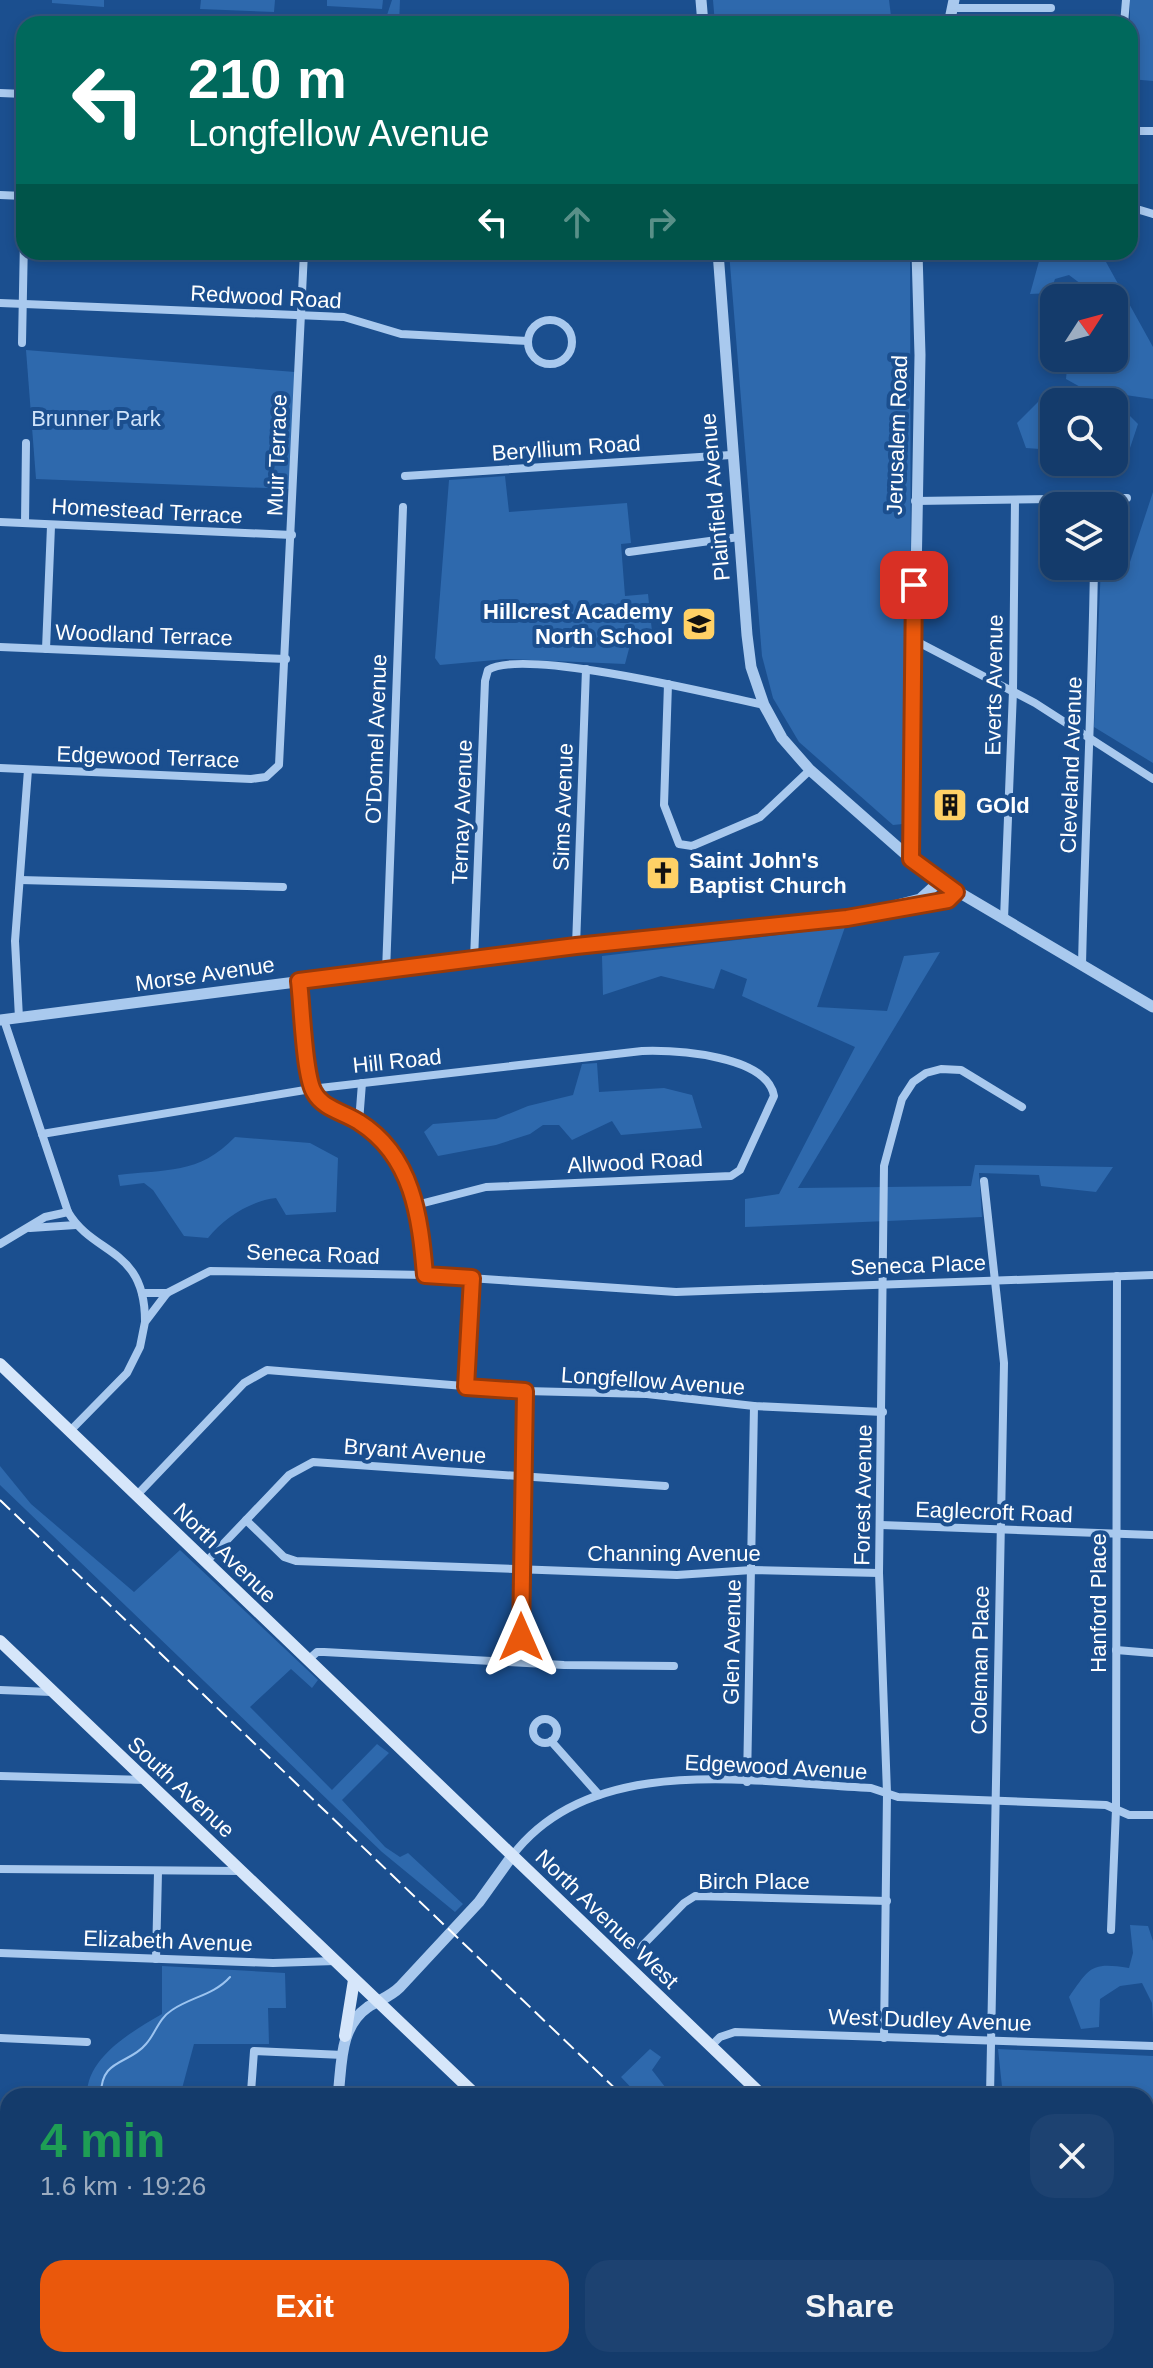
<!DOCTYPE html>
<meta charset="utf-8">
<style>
:root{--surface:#143b6b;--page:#1d4271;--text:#f1f3f6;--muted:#9dadc1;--line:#33557e;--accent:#ea580c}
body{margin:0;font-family:Arial,sans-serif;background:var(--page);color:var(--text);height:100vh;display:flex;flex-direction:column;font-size:30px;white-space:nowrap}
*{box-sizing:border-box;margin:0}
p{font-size:26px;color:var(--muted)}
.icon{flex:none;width:44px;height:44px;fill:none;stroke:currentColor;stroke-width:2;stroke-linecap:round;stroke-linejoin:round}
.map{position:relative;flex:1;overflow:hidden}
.details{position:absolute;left:0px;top:2088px;width:1154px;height:280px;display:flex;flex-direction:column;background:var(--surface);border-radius:24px 24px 0 0;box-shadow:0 4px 12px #0003,0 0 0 2px var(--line)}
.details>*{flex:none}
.banner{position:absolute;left:16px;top:16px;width:1122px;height:244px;border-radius:24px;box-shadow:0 4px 12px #0003,0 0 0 2px var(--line);background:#00695c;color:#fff;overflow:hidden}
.needle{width:52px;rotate:54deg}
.controls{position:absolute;left:1040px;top:284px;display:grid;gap:16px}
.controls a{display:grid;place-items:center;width:88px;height:88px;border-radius:16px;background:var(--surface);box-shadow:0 4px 12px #0003,0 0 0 2px var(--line);font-size:40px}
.pin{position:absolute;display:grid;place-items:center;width:68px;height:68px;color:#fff;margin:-34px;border-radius:16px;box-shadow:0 4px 12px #0006}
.me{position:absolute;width:88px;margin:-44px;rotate:0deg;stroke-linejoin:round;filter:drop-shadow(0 0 6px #0008)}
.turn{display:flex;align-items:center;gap:28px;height:168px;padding:0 40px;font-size:36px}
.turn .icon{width:104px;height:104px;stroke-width:2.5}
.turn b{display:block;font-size:56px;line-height:68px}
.lanes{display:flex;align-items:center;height:76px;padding:0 40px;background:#0003;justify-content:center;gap:40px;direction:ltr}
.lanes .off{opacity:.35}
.round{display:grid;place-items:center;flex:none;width:84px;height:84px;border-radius:24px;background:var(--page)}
.headline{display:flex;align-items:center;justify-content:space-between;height:136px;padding:0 40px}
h1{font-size:48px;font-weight:700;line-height:60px;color:#1e9e55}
.cta{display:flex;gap:16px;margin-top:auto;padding:16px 40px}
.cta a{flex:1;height:92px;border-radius:24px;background:var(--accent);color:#fff;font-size:32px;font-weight:700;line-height:92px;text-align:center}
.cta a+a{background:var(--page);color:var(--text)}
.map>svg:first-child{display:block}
</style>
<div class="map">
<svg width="1153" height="2368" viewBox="0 0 1153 2368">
<rect width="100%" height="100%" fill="#1b4f8f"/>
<g fill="#2e69ad">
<polygon points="52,0 104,0 104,7 52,3"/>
<polygon points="201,0 275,0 274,12 200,9"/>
<polygon points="327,0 383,0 382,9 327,6"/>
<polygon points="392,0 400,0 399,24 384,24"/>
<polygon points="713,0 889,0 892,24 715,24"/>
<polygon points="1130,0 1153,0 1153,81 1130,79"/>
<polygon points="729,252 910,252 911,646 903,824 893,825 799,742 773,698 762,656"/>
<polygon points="1041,254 1106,262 1153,347 1153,399 1084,389 1066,379 1068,358 1114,358 1114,298 1083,298 1085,287 1069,275 1055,279 1050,293 1030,294"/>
<polygon points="26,350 295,372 290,489 36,479"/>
<polygon points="1041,399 1065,402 1054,402 1054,450 1026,448 1017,423"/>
<polygon points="1114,410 1128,414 1138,424 1130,448 1114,454"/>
<polygon points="505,476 509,512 627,503 631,543 621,544 625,596 648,594 653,641 630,645 625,664 506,659 440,665 435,658 449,480"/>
<polygon points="1153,492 1153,763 1094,727 1101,566 1114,566 1114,561 1129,565"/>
<polygon points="845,927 817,1007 887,1011 904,956 940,952 798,1188 971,1186 975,1165 1113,1167 1096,1192 1041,1186 1039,1175 979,1173 982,1217 745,1227 745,1199 779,1194 855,1047 742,996 747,979 721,969 714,989 661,976 603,995 602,956"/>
<polygon points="597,1063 599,1092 664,1088 692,1095 702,1128 621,1135 612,1121 572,1140 559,1125 543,1125 530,1134 496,1145 438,1156 424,1132 433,1124 496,1119 528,1106 573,1095 582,1064"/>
<path d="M235 1137 310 1143 338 1158 336 1212 286 1215 276 1198C250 1201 224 1218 208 1238L184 1236 153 1190 144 1183 120 1186 118 1175C165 1169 199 1175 235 1137Z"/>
<polygon points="0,1466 31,1504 134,1592 180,1550 318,1680 312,1688 291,1669 250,1707 332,1790 377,1744 389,1753 342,1800 385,1847 400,1857 408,1853 463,1904 455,1912 382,1852 0,1485"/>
<path d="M1130 1925 1148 1926 1153 1941V2023L1152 2003 1142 1983 1120 1986 1100 1999 1099 2027 1081 2029 1069 1997C1090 1967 1091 1962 1129 1968L1133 1953Z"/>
<path d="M162 1966 285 1973 286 2008H268L269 2044H194L180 2096H87C86 2058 131 2032 162 2014Z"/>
<polygon points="650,2049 661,2057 652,2070 672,2096 639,2096 621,2077"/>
<polygon points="998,2049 1153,2056 1153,2318 1146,2315 1146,2096 1003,2096"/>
<polygon points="0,2227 8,2227 8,2360 256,2360 255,2368 0,2368"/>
<polygon points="635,2360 681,2360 678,2368 654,2368"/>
</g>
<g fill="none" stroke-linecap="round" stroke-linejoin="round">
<g stroke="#9cc4f0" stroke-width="2">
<path d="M101 2096C100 2058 129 2065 146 2044 156 2033 158 2019 172 2010 191 1997 214 1995 230 1977"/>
<polyline points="33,2368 40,2360"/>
</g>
<g stroke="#a9c9ee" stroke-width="8">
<polyline points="952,8 1051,8"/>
<polyline points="1124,24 1126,0"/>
<polyline points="0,93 24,94"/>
<polyline points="1130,131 1153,131"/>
<polyline points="0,195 24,196"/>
<polyline points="1130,207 1153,214"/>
<polyline points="0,303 344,317 401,334 528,341"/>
<circle cx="550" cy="342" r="22"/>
<polyline points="22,343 24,239"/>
<polyline points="405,476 731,455"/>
<polyline points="915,501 1127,498"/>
<polyline points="0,522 292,535"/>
<polyline points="25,523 26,443"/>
<polyline points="629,552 739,537"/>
<polyline points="914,640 1035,703 1153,779"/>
<polyline points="0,647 286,659"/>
<polyline points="46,649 51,526"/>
<polyline points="668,684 664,805 679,844 692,846 760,817 810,770"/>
<polyline points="0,768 251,779 266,777 279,765 304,252"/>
<polyline points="20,880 283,887"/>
<polyline points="1004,919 1013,691 1015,500"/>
<polyline points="576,946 586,669"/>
<path d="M474 960 485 681 488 670C523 647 716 695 764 705"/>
<path d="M1082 965C1085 832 1092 699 1094 566"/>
<polyline points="386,972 403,507"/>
<path d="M299 981C302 1005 304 1075 314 1092 323 1109 344 1112 360 1122 412 1156 420 1217 425 1275"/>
<polyline points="19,1018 15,941 28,770"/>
<path d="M4 1020 68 1212C94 1256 145 1247 145 1321"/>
<polyline points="359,1122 362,1083"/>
<path d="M42 1134 311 1089 642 1051C676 1050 767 1055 774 1096L740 1170 731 1176 486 1187 416 1205"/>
<polyline points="984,1181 1004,1363 990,2096"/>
<polyline points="30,1228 76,1225"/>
<polyline points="0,1244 45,1217 68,1212"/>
<polyline points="142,1293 167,1293"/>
<polyline points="466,1387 472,1278"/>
<polyline points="70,1431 127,1373 140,1347 145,1322 167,1293 210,1271 425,1275 676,1292 1153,1275"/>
<polyline points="137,1495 244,1383 267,1370 525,1391 647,1394 754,1406 883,1412"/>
<polyline points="246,1520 284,1557 296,1561 677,1575 752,1570 879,1573"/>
<polyline points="881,1525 1153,1535"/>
<polyline points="206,1562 289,1475 313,1462 665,1486"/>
<polyline points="1116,1650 1153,1653"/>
<polyline points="308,1660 317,1652 324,1652 564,1665 674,1666"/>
<polyline points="521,1661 525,1391"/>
<polyline points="0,1690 52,1692"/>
<circle cx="545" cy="1731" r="12"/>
<polyline points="551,1741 599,1795"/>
<polyline points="0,1776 146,1780"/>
<polyline points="747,1782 754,1406"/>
<path d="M512 1856C592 1750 756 1783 871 1788L898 1797 1106 1805 1129 1815H1153"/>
<polyline points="0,1869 241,1871"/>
<polyline points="1111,1930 1116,1809 1117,1276"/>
<polyline points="641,1947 684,1903 695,1896 887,1901"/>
<polyline points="0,1953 273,1963 335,1961"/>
<polyline points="156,1959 158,1872"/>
<polyline points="0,2038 87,2042"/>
<polyline points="884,2038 887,1793 879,1573 884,1166 902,1099 913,1082 926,1073 941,1069 961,1070 1022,1107"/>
<polyline points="711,2046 720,2037 735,2032 1153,2046"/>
<polyline points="251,2092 254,2051 343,2055"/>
<polyline points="0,2166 8,2164"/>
<polyline points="1146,2324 1153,2328"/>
<polyline points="1040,2363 1052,2360"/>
<polyline points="554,2368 554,2360"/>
</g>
<g stroke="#a9c9ee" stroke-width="11">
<polyline points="701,0 703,24"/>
<polyline points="949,24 954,0"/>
<polyline points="718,252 747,635 751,667 764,705 782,738 810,770 928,874 1153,1007"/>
<polyline points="911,859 920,355 917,252"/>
<polyline points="912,908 940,903 956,892"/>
<polyline points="0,1020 576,946 847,918 920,899 940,881"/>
<path d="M338 2096C342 2065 339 2027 368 2007 379 2000 390 1997 400 1987L479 1902 512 1856"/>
<polyline points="309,2368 310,2360"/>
</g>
<g stroke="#d6e6fa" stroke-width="12">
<polyline points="0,1364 763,2096"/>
<polyline points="0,1641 477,2096"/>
<polyline points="345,2036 354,1980"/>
<polyline points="757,2360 765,2368"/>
<polyline points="1038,2360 1046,2368"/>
</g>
<g stroke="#fff" stroke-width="2" stroke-dasharray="14 6" stroke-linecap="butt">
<polyline points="0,1500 623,2096"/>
<polyline points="898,2360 907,2368"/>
</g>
</g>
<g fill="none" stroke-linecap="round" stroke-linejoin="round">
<g stroke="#983908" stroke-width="20">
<path id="route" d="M521 1637 525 1391 466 1387 472 1278 425 1275C420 1217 413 1156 359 1122 344 1112 323 1109 314 1092 304 1075 302 1005 299 981L576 946 847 918 948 900 956 892 911 859 914 585"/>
</g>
<use href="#route" stroke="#ea580c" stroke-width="14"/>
</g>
<defs>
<g id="school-square" transform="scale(1.8)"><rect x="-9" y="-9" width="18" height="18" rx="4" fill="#ffd166" stroke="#1b4f8f"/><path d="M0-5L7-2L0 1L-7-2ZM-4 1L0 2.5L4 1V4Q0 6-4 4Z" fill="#111"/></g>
<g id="building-square" transform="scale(1.8)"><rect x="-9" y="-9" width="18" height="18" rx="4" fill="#ffd166" stroke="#1b4f8f"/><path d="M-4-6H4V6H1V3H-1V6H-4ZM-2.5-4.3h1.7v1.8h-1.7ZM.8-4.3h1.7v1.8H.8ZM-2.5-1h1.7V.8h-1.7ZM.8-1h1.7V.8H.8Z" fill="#111"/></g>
<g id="church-square" transform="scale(1.8)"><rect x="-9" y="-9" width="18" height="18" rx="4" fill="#ffd166" stroke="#1b4f8f"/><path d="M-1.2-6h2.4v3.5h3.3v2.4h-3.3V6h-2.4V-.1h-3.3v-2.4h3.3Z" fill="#111"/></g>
</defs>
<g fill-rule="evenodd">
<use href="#school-square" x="699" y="624"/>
<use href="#building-square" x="950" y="805"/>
<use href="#church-square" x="663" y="873"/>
</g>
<g text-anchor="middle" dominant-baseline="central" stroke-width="8" stroke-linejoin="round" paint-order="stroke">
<g font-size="22" fill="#fff" stroke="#1b4f8f">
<text transform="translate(266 297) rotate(3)">Redwood Road</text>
<text transform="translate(897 435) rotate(-88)">Jerusalem Road</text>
<text transform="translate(566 448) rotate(-4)">Beryllium Road</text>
<text transform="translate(277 455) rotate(-88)">Muir Terrace</text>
<text transform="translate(715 497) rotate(-95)">Plainfield Avenue</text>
<text transform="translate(147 511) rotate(3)">Homestead Terrace</text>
<text transform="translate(144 635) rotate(2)">Woodland Terrace</text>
<text transform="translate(994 685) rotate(-89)">Everts Avenue</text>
<text transform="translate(376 739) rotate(-88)">O'Donnel Avenue</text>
<text transform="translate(148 757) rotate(2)">Edgewood Terrace</text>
<text transform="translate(1071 765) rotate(-88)">Cleveland Avenue</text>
<text transform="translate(563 807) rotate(-88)">Sims Avenue</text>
<text transform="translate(462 812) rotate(-88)">Ternay Avenue</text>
<text transform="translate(205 974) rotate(-8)">Morse Avenue</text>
<text transform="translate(397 1061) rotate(-6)">Hill Road</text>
<text transform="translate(635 1162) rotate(-3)">Allwood Road</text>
<text transform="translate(313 1254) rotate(2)">Seneca Road</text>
<text transform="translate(918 1265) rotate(-2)">Seneca Place</text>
<text transform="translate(653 1381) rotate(4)">Longfellow Avenue</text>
<text transform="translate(415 1451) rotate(4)">Bryant Avenue</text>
<text transform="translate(863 1495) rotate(-89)">Forest Avenue</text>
<text transform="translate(994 1512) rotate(2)">Eaglecroft Road</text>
<text transform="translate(225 1553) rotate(44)">North Avenue</text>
<text x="674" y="1553">Channing Avenue</text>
<text transform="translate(1098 1603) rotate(-90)">Hanford Place</text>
<text transform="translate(732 1642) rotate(-89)">Glen Avenue</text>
<text transform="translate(980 1660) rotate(-89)">Coleman Place</text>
<text transform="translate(776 1767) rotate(3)">Edgewood Avenue</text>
<text transform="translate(181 1787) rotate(43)">South Avenue</text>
<text x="754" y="1881">Birch Place</text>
<text transform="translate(607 1919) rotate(44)">North Avenue West</text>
<text transform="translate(168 1941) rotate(2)">Elizabeth Avenue</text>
<text transform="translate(930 2020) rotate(2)">West Dudley Avenue</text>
</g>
<g font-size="22" fill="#cfe3fa" stroke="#1b4f8f">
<text x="96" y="418">Brunner Park</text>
</g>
<g font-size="22" font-weight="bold" fill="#fff" stroke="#1b4f8f" text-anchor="start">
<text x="673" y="611" text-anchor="end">Hillcrest Academy<tspan x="673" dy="25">North School</tspan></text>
<text x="976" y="805">GOld</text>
<text x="689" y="860">Saint John's<tspan x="689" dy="25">Baptist Church</tspan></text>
</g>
</g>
</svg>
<div class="controls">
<a><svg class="needle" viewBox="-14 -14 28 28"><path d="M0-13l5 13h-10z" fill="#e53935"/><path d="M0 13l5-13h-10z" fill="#9dadc1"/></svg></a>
<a><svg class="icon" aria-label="search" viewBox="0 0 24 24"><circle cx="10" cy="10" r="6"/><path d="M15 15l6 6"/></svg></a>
<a><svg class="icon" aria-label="layers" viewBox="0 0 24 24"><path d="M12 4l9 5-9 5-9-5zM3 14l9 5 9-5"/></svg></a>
</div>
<div class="pin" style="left:914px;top:585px;background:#d93025"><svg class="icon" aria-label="arrive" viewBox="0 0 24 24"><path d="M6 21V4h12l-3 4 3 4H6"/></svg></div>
<svg class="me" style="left:521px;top:1637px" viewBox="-20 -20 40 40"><path d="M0-17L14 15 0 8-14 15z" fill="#ea580c" stroke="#fff" stroke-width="4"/></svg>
<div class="banner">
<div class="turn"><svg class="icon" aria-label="left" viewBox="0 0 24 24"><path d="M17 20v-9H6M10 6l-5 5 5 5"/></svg><div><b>210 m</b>Longfellow Avenue</div></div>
<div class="lanes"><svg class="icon" aria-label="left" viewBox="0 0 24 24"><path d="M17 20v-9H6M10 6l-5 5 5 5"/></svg><svg class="icon off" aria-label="ahead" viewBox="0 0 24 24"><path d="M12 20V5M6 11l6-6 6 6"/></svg><svg class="icon off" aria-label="right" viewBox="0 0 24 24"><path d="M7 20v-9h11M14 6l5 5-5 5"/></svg></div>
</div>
<section class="details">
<div class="headline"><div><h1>4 min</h1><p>1.6 km · 19:26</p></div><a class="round"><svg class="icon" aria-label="close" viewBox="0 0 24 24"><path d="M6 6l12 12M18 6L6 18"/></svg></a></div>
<div class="cta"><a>Exit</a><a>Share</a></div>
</section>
</div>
